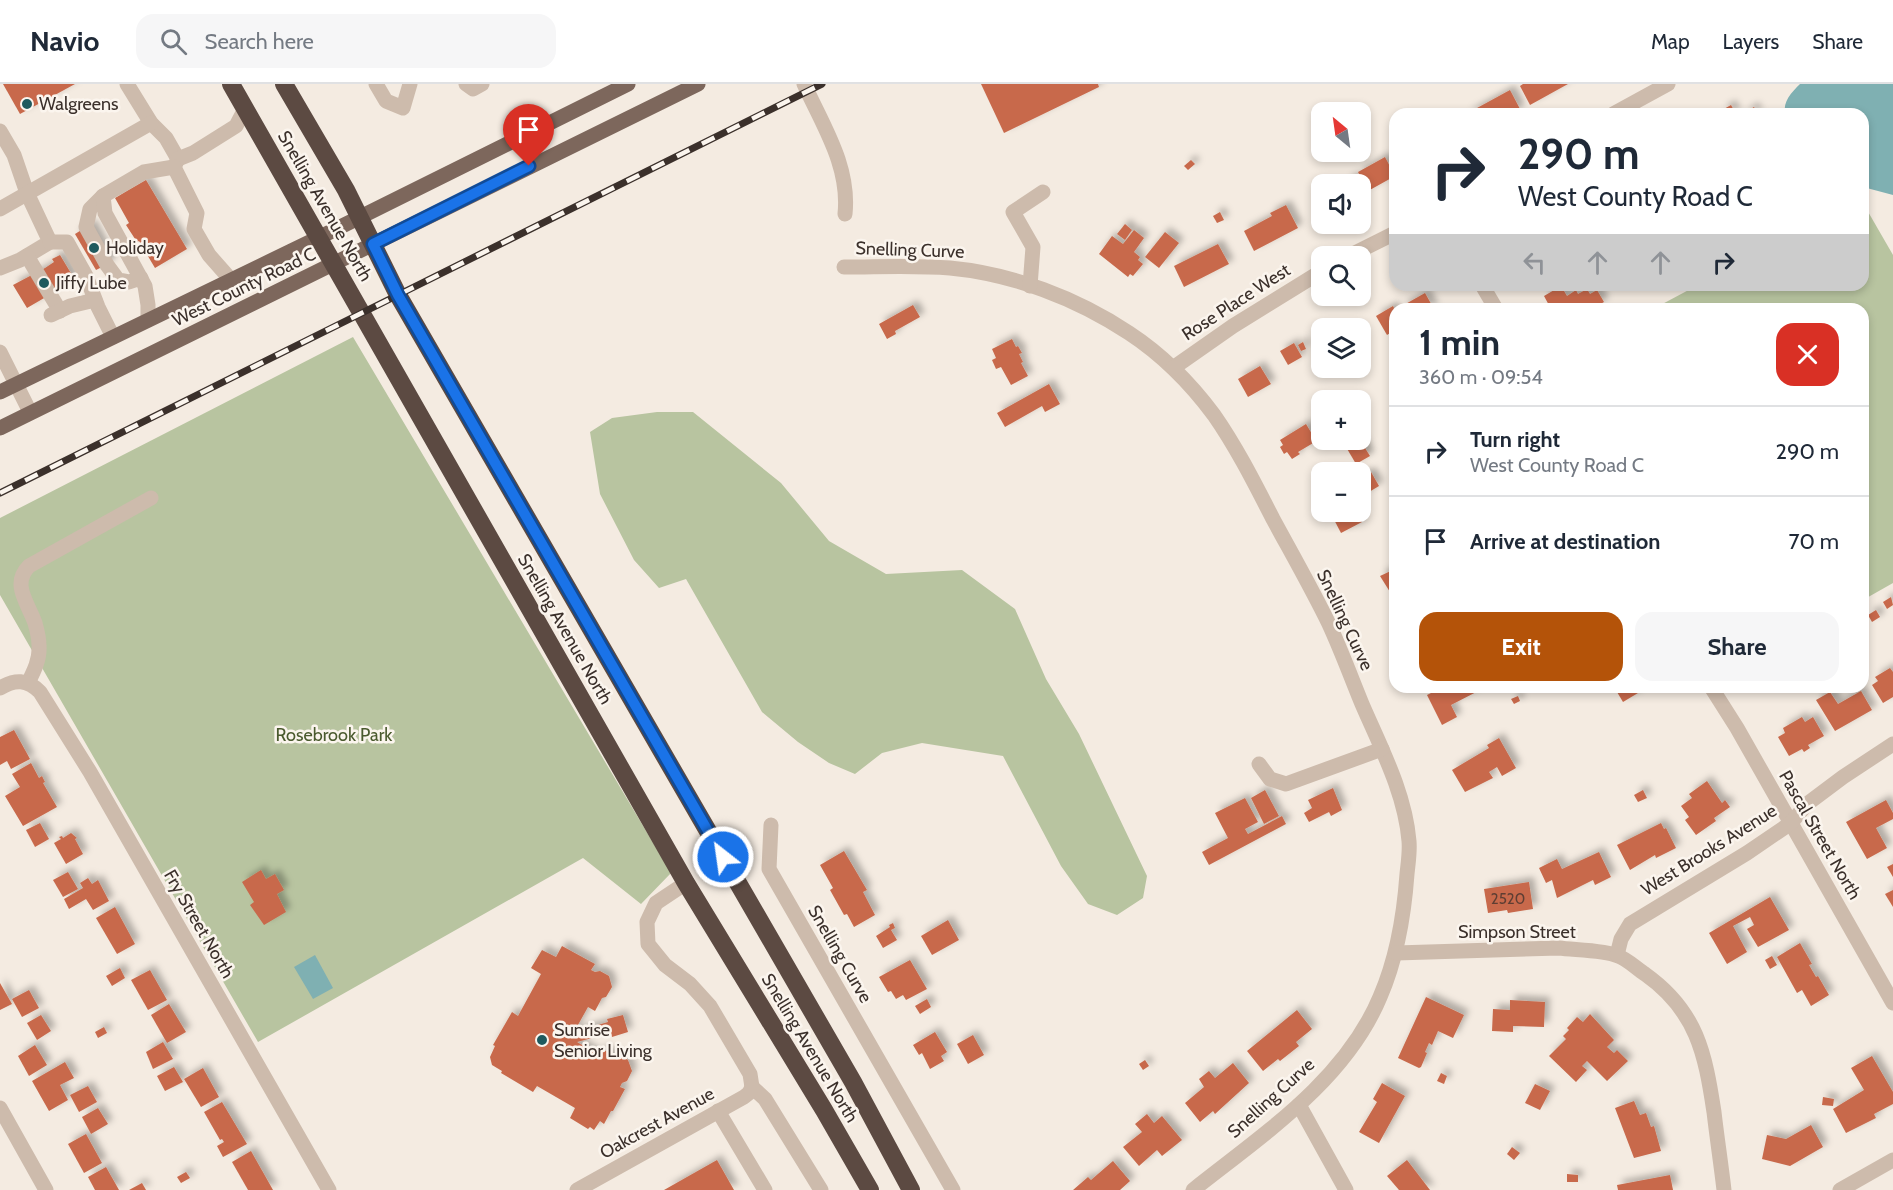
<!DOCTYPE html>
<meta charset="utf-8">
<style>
:root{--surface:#fff;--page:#f6f6f7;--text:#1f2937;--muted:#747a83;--line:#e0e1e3;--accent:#b45309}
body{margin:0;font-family:Cabin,sans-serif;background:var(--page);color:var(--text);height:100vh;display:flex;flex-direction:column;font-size:22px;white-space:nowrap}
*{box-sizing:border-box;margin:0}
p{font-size:20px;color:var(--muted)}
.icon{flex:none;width:33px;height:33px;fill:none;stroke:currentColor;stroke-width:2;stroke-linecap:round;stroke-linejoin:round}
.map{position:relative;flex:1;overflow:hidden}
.panel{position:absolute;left:1389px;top:219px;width:480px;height:390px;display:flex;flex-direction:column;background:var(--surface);border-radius:18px;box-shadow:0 3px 9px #0003}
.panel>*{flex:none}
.top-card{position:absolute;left:1389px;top:24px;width:480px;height:183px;border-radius:18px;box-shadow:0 3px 9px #0003;background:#fff;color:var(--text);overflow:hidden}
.needle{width:39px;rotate:331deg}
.fabs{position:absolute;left:1311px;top:18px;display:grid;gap:12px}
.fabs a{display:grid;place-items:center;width:60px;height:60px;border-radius:12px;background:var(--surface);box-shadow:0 3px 9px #0003;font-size:30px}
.pin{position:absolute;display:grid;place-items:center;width:51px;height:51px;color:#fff;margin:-62px -26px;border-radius:50% 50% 50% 0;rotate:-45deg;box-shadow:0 0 6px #0007}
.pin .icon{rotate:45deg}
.me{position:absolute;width:66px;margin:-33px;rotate:330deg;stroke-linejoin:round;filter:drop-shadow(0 0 4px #0008)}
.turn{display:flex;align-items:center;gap:21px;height:126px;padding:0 30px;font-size:27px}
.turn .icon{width:78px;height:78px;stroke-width:2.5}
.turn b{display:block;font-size:42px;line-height:51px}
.lanes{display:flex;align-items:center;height:57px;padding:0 30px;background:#0003;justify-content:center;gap:30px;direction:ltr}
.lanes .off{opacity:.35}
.round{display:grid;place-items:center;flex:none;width:63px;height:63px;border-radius:18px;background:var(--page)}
.overview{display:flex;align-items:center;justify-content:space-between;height:102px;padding:0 30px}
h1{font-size:36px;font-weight:700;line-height:45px}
.button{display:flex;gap:12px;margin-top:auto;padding:12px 30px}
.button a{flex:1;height:69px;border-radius:18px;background:var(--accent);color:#fff;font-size:24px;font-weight:700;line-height:69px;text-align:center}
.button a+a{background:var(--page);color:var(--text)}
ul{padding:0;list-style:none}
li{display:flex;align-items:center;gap:18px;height:90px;padding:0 30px;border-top:2px solid var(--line)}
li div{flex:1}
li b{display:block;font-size:22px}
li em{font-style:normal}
header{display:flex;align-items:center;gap:36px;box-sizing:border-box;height:84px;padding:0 30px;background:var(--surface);border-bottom:2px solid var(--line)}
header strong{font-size:28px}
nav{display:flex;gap:33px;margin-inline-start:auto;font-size:21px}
.search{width:420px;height:54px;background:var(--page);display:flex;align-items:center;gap:15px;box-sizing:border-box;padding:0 21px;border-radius:18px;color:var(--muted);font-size:22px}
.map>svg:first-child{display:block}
</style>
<header>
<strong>Navio</strong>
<div class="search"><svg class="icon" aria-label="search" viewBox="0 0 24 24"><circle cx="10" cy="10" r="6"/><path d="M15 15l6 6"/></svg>Search here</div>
<nav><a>Map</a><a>Layers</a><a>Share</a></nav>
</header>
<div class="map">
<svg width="1893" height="1106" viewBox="0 0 1893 1106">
<defs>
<filter id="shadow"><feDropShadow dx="5" dy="-5" stdDeviation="3" flood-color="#0004"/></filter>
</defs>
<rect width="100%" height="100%" fill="#f4ebe1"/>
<g fill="#b8c4a0">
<polygon points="1863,119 1893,171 1893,499 1863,516 1863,225 1653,225 1698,201 1863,201"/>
<polygon points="353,253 671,789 641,820 583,774 258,958 0,511 0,434"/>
<polygon points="657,328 693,328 781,399 829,457 886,490 962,486 1015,525 1046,595 1079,650 1147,792 1143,814 1117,831 1088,820 1061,782 1003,672 922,659 882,669 855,690 829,679 798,658 762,628 686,495 659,504 634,476 600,410 590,348 612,334"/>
</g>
<g fill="#7fb0b2">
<path d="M1800 0H1893V111L1863 103V30H1785C1783 17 1791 9 1800 0Z"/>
<polygon points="315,871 333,904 313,915 294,883"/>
</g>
<g fill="#c8694b" filter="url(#shadow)">
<polygon points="3,0 75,0 20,30"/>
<polygon points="981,0 1098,0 1099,3 1004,49"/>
<polygon points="1523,0 1568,0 1530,21 1520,2"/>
<polygon points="1510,6 1520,25 1512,30 1466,30"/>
<polygon points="1731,21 1736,30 1725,30 1722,26"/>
<polygon points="1754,23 1758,30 1742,30"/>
<polygon points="1385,73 1395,92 1368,107 1358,88"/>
<polygon points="1191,76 1195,80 1188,86 1184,82"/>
<polygon points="1357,92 1365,107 1360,109 1360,100 1348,100 1346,97"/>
<polygon points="146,96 187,165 155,184 139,157 137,158 126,141 129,139 115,114"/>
<polygon points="1286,121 1298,144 1254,167 1244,147 1272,132 1270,129"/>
<polygon points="1220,128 1224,136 1217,139 1213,132"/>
<polygon points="91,140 112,178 96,186 75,150"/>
<polygon points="1125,140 1132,146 1125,156 1117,150"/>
<polygon points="1134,146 1144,154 1134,168 1140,173 1138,176 1143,180 1133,192 1130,190 1128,193 1099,170 1112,152 1123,160"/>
<polygon points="1165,148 1179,159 1159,184 1145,173"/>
<polygon points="1218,160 1229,180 1184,203 1174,182"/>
<polygon points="60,171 75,196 27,224 13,201 45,184 54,178 52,175"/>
<polygon points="1561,202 1567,212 1576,206 1578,210 1587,205 1590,210 1597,206 1604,218 1592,225 1551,225 1544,212"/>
<polygon points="1425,209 1434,225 1404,225 1402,222"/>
<polygon points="913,221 920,233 895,247 896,250 887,255 879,240"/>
<polygon points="1393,222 1395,226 1395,246 1387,251 1376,232"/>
<polygon points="1012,255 1016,263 1018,262 1022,269 1019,270 1023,278 1021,279 1028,292 1011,301 1001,283 996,285 992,276 996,274 992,265"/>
<polygon points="1303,258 1306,265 1301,267 1298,261"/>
<polygon points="1294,259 1302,273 1288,281 1280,267"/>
<polygon points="1260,282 1271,300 1248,313 1238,295"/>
<polygon points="1049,300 1060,320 1045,328 1042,322 1005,343 997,329"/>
<polygon points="1306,340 1312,350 1316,348 1320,355 1298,368 1300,370 1292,375 1287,368 1284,370 1280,363 1283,361 1280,356"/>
<polygon points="1360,356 1370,372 1356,380 1346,363"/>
<polygon points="1371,388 1379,402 1364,411 1360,405 1360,394"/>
<polygon points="1330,428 1356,428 1362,438 1341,449"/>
<polygon points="1395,485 1395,516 1380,492"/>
<polygon points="1891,513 1893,521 1887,525 1883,518"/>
<polygon points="1876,526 1880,533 1872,538 1868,531"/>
<polygon points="1890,584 1893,588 1893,613 1883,619 1872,601 1878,597 1875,593"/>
<polygon points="1443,603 1486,603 1451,621 1457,633 1442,641 1427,611"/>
<polygon points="1614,603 1635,603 1638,609 1623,618"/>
<polygon points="1861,607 1872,626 1835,647 1816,616 1830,608 1838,620"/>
<polygon points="1518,612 1520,617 1514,620 1511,615"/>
<polygon points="1802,633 1805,638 1813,633 1824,652 1808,661 1810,664 1804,668 1802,665 1789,672 1778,653 1785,649 1783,644"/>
<polygon points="14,646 30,675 11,685 7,677 0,681 0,653"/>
<polygon points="1499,654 1516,684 1502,692 1497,683 1489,688 1493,694 1465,708 1452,686 1489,664 1487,661"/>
<polygon points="31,679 39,694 42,692 45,698 43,699 57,723 23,742 5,712 20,703 12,690"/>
<polygon points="1707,697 1722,719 1725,716 1730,723 1714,734 1716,737 1696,751 1685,736 1689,733 1681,722 1692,714 1689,710"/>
<polygon points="1333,704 1342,726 1331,732 1329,728 1309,738 1304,729 1312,724 1308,716"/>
<polygon points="1265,706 1279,732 1264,740 1251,714"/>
<polygon points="1643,706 1647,714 1638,718 1634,711"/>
<polygon points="1245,714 1258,738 1245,745 1248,750 1282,732 1286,740 1209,781 1202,768 1228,754 1215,729"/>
<polygon points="1886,716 1893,729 1893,735 1876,744 1887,764 1867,775 1846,738"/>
<polygon points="40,739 49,755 35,763 26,746"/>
<polygon points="1661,739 1664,745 1666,744 1676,764 1656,774 1655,771 1630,786 1617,761"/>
<polygon points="71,749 77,754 75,755 83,770 66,780 54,759 61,755 59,753 62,752 63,754"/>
<polygon points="844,767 867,806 863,808 875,831 854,843 847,830 844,831 830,806 833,804 820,781"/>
<polygon points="1599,768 1611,793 1595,801 1593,796 1557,814 1552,796 1546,799 1539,784 1557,775 1562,785"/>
<polygon points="1893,780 1893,793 1887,783"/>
<polygon points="261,786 266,795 275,790 284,806 277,810 286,828 264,841 250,821 254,818 242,798"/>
<polygon points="68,788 78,805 63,813 53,796"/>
<polygon points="88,794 92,800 98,796 109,817 93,826 86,815 69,825 64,815 83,804 80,799"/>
<polygon points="1529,798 1533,825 1508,829 1507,826 1488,829 1484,805"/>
<polygon points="1893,806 1893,823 1885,810"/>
<polygon points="1770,813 1789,846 1758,863 1747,845 1754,841 1750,833 1733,842 1747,868 1727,880 1709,849"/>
<polygon points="115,823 135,860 117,870 96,834"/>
<polygon points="948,836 959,856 932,871 921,852"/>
<polygon points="893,839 895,844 891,846 897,856 883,864 876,852 890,843 889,841"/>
<polygon points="1800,859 1812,880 1809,881 1816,893 1818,892 1829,911 1811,922 1802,906 1797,909 1777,873"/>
<polygon points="562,862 595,880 591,886 595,888 600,887 609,892 612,903 606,913 602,914 595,927 588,923 574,948 608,938 607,935 623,931 628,948 612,953 611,949 577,958 599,971 602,965 616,972 620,971 628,976 632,987 627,997 622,999 620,1003 625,1005 613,1027 611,1027 604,1040 600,1037 594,1046 590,1043 588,1045 570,1034 575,1024 537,1002 533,1008 501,989 502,987 492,981 490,973 495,962 493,961 512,928 518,932 541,890 531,884 542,866 556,873"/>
<polygon points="1772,872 1777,881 1770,885 1765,876"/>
<polygon points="910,876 927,905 906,916 903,911 896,915 891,907 888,908 879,893"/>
<polygon points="120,884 125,894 112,902 106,892"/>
<polygon points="150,886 167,916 148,926 131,896"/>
<polygon points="0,899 12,920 0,926"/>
<polygon points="29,906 39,924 22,933 12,915"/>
<polygon points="1426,913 1464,931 1453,954 1438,947 1432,961 1429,959 1425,968 1427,969 1421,983 1419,984 1398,974"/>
<polygon points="927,915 931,923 920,930 915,922"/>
<polygon points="1510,916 1545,918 1544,943 1513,942 1513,948 1492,947 1493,925 1510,926"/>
<polygon points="169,920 186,948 167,959 151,931"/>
<polygon points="1297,926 1312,945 1296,958 1299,962 1280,977 1278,975 1263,987 1247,967"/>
<polygon points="1590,930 1614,956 1607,963 1614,969 1617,966 1628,977 1607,997 1587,977 1582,982 1587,986 1576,998 1549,972 1566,955 1563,952 1569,946 1567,944 1577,933 1583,938"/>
<polygon points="41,931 51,947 37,956 27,939"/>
<polygon points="104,943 107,949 98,954 95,948"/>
<polygon points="935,948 947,968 941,972 944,977 930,985 922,969 919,971 913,961"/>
<polygon points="973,951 984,971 968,980 957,960"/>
<polygon points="163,958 173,975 153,985 146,968"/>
<polygon points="35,961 47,981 29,992 18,972"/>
<polygon points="1872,972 1893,1008 1893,1020 1874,1030 1876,1034 1846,1049 1833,1025 1864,1006 1851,984"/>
<polygon points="1145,976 1149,982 1143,986 1139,980"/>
<polygon points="65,978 74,994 60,1001 68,1016 49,1027 32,997"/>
<polygon points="1233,979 1249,999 1215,1030 1213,1027 1200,1038 1185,1019 1204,1003 1199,995 1209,987 1215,994"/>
<polygon points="174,983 183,998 165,1007 157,992"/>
<polygon points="203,984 219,1013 201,1023 184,995"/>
<polygon points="1441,989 1447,992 1444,1000 1437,997"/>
<polygon points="1382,999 1405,1012 1379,1059 1359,1048 1377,1018 1373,1015"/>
<polygon points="1535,1000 1550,1007 1540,1026 1525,1019"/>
<polygon points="88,1002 97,1018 79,1028 70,1011"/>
<polygon points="1823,1013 1834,1015 1833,1022 1822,1021"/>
<polygon points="1634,1017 1640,1031 1646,1029 1651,1043 1654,1042 1661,1067 1634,1074 1615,1024"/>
<polygon points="222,1018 247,1060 223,1073 217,1062 224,1058 222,1055 220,1056 204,1028"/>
<polygon points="98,1024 108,1040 91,1050 82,1033"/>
<polygon points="1147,1030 1154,1039 1162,1032 1182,1056 1162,1072 1157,1066 1139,1082 1123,1063 1142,1048 1135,1040"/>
<polygon points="1811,1041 1823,1063 1790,1082 1762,1075 1767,1051 1786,1055"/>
<polygon points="86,1050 102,1079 84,1089 68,1060"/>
<polygon points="1512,1063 1520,1069 1514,1076 1507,1070"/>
<polygon points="251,1067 273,1106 248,1106 232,1078"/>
<polygon points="717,1076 734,1106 664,1106"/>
<polygon points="1407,1076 1430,1106 1399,1106 1387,1092"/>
<polygon points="1113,1077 1130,1097 1120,1106 1073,1106 1088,1093 1091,1096"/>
<polygon points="106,1083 119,1106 95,1106 88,1093"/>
<polygon points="186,1088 190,1094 181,1099 177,1093"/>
<polygon points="1567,1090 1578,1091 1578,1098 1567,1098"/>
<polygon points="1670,1091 1673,1106 1618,1106 1617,1101"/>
<polygon points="142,1099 146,1106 129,1106"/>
</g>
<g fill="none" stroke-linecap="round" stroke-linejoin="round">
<g stroke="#cdbbac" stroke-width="15">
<polyline points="127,0 151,39 166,54 178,75 174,83"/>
<polyline points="376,0 386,17 403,24 410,0"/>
<polyline points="466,0 473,5 482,0"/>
<path d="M804 0C823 42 850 82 845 130"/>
<polyline points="1613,30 1668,0"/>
<polyline points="0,47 14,71 27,109 50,158 20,176 0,184"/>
<polyline points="178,75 193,69 236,42 245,25"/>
<polyline points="103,112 90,125 86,143 107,181 118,196 129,198 141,194"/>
<polyline points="0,125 151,39"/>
<polyline points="50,158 67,158 86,192 98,223 113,253"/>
<polyline points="27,172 60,227"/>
<polyline points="1349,172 1395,149"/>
<path d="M844 183C878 183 915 181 950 184 1013 190 1076 214 1129 249 1161 270 1191 300 1214 331 1237 364 1255 400 1273 435 1292 470 1312 505 1329 540 1341 566 1351 593 1362 620 1381 664 1405 709 1409 757 1410 768 1408 780 1407 790 1404 832 1397 874 1380 913 1345 997 1262 1051 1193 1106"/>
<polyline points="1482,201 1496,225"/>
<polyline points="1030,202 1033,163 1013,128 1043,108"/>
<polyline points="51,231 70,222 95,216"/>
<polyline points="148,236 148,221 145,202 105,129 103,112 144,88 174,83 197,129 194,145 209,171 231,196"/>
<polyline points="0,268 30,328"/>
<polyline points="1173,284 1233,242 1322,187"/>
<path d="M28 599C34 587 40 575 39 562 39 555 37 546 35 539 28 519 11 500 29 482L151 414"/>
<polyline points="1711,603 1737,644 1893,919"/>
<path d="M0 604C15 595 27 595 40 608L90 688 329 1106"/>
<polyline points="1259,680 1270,695 1286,700 1382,665"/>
<polyline points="771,741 769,785 953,1106"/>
<polyline points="686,799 656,819 647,838 648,860 665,881 690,900 710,922 750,990 752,1003"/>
<path d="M1396 869 1559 864C1574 866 1605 866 1618 872 1627 875 1636 884 1645 890 1697 927 1705 969 1714 1028 1717 1054 1721 1080 1724 1106"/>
<polyline points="1617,871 1621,855 1630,840 1747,769 1791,739 1807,720 1843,693 1893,660"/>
<polyline points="752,1003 765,1015 821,1106"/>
<polyline points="1299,1021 1346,1106"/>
<polyline points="0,1024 46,1106"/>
<polyline points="718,1027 765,1106"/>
<polyline points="577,1106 744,1013 749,1009 752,1003"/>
<polyline points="1840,1106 1893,1076"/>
</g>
<g stroke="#7d675c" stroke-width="15">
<polyline points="0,308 318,154 628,0"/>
<polyline points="0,344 698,0"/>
</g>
<g stroke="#5c4a42" stroke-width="18">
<polyline points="231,0 686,799 824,1026 870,1106"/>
<polyline points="284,0 346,106 398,211 853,998 911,1106"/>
</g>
<g stroke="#3b302b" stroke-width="7">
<polyline id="rail" points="0,409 822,0"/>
</g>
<use href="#rail" stroke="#fbf5ee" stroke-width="4.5" stroke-dasharray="14" stroke-linecap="butt"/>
</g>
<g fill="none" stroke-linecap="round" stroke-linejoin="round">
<g stroke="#114b97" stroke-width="15">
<polyline id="route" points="529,82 373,160 398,211 723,773"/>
</g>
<use href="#route" stroke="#1a73e8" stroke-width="10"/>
</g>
<g fill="#1f5a5e" stroke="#fbf5ee" stroke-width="2">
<circle cx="27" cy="20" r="6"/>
<circle cx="94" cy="164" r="6"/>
<circle cx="44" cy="199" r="6"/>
<circle cx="542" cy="956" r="6"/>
</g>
<g text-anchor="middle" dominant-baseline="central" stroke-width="5" stroke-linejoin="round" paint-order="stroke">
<g font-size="15" fill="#5e3e33">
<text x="1508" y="815">2520</text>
</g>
<g font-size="18" fill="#3b302b" stroke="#fbf5ee" text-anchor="start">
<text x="39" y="20">Walgreens</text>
<text x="106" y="164">Holiday</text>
<text x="56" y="199">Jiffy Lube</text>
<text x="554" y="946">Sunrise<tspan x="554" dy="21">Senior Living</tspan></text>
</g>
<g font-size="18" fill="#3b302b" stroke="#fbf5ee">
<text transform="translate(325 122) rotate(60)">Snelling Avenue North</text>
<text transform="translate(910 166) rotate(2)">Snelling Curve</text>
<text transform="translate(244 203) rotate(-26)">West County Road C</text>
<text transform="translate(1236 218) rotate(-33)">Rose Place West</text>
<text transform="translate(1345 536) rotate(65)">Snelling Curve</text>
<text transform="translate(565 545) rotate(60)">Snelling Avenue North</text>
<text transform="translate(1820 751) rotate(60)">Pascal Street North</text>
<text transform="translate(1709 766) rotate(-32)">West Brooks Avenue</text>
<text transform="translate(199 840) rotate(60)">Fry Street North</text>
<text x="1517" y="848">Simpson Street</text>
<text transform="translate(840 870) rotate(60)">Snelling Curve</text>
<text transform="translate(810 964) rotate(59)">Snelling Avenue North</text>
<text transform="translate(1271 1014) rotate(-42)">Snelling Curve</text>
<text transform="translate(657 1039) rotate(-29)">Oakcrest Avenue</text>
</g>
<g font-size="18" fill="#4a5a2e" stroke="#fbf5ee">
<text x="334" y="651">Rosebrook Park</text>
</g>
</g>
</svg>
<div class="fabs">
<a><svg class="needle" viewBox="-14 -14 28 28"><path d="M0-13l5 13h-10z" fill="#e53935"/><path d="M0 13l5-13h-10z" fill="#747a83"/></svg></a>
<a><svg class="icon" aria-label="sound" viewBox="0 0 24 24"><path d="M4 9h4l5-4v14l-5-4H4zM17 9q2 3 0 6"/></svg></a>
<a><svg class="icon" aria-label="search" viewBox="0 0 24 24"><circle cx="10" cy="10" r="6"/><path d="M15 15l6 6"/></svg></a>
<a><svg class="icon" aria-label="layers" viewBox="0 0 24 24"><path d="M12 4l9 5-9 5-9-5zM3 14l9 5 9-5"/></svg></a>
<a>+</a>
<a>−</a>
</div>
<div class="pin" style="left:529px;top:82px;background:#d93025"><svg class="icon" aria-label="arrive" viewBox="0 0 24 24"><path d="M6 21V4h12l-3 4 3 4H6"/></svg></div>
<svg class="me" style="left:723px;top:773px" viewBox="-20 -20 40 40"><circle r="17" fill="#1a73e8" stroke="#fff" stroke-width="3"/><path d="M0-11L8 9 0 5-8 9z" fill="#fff"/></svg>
<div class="top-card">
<div class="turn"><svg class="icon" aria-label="right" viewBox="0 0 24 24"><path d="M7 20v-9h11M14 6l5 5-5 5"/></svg><div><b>290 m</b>West County Road C</div></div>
<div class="lanes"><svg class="icon off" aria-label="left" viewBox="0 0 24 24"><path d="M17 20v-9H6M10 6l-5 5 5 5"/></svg><svg class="icon off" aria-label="ahead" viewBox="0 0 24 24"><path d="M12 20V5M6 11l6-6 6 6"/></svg><svg class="icon off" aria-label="ahead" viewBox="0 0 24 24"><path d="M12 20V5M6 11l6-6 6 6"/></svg><svg class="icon" aria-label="right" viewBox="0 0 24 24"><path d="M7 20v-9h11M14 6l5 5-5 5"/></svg></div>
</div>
<section class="panel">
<div class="overview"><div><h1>1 min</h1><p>360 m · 09:54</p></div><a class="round" style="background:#d93025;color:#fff"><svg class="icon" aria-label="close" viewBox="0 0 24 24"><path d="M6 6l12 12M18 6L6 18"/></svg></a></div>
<ul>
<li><svg class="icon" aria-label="right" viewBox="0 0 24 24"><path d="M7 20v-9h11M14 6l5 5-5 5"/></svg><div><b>Turn right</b><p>West County Road C</p></div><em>290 m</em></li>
<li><svg class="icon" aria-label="arrive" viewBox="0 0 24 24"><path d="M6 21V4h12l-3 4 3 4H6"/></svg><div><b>Arrive at destination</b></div><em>70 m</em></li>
</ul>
<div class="button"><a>Exit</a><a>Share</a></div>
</section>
</div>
